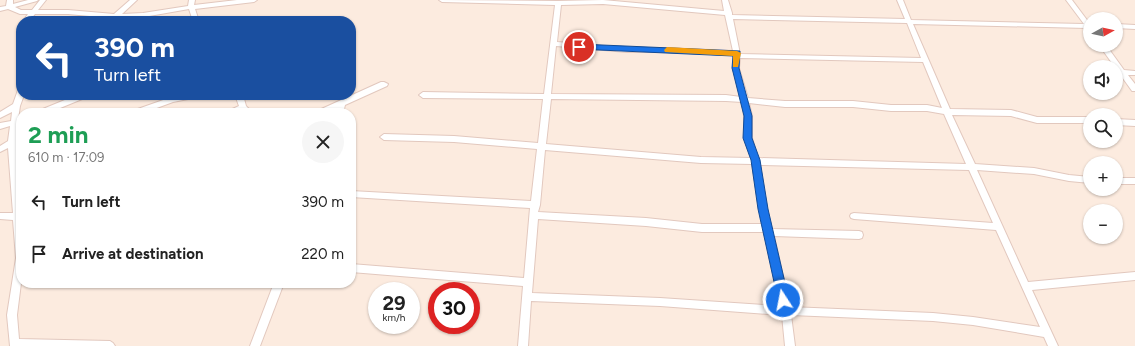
<!DOCTYPE html>
<meta charset="utf-8">
<style>
:root{--surface:#fff;--page:#f6f6f6;--text:#222;--muted:#767676}
body{margin:0;font-family:Figtree,sans-serif;background:var(--page);color:var(--text);height:100vh;display:flex;flex-direction:column;font-size:15px;white-space:nowrap}
*{box-sizing:border-box;margin:0}
p{font-size:13px;color:var(--muted)}
.icon{flex:none;width:22px;height:22px;fill:none;stroke:currentColor;stroke-width:2;stroke-linecap:round;stroke-linejoin:round}
.map{position:relative;flex:1;overflow:hidden}
.side{position:absolute;left:16px;top:108px;width:340px;height:180px;display:flex;flex-direction:column;background:var(--surface);border-radius:16px;box-shadow:0 1px 3px #0004}
.side>*{flex:none}
.top-card{position:absolute;left:16px;top:16px;width:340px;height:84px;border-radius:16px;box-shadow:0 1px 3px #0004;background:#1a4fa0;color:#fff;overflow:hidden}
.needle{width:26px;rotate:82deg}
.controls{position:absolute;left:1083px;top:12px;display:grid;gap:8px}
.controls a{display:grid;place-items:center;width:40px;height:40px;border-radius:50%;background:var(--surface);box-shadow:0 1px 3px #0004;font-size:20px}
.speed{position:absolute;left:368px;top:282px;display:flex;gap:8px;font-size:20px;font-weight:700;text-align:center}
.speed>*{display:grid;place-content:center;width:52px;height:52px;border-radius:50%;background:var(--surface);box-shadow:0 1px 3px #0004;line-height:1}
.speed small{font-size:10px;font-weight:400}
.speed .limit{border:6px solid #d22;background:#fff;color:#111}
.pin{position:absolute;display:grid;place-items:center;width:34px;height:34px;color:#fff;margin:-17px;border:2px solid #fff;border-radius:50%;box-shadow:0 1px 4px #0007}
.me{position:absolute;width:44px;margin:-22px;rotate:349deg;stroke-linejoin:round;filter:drop-shadow(0 0 3px #0008)}
.turn{display:flex;align-items:center;gap:14px;height:84px;padding:0 12px;font-size:18px}
.turn .icon{width:52px;height:52px;stroke-width:2.5}
.turn b{display:block;font-size:28px;line-height:34px}
.round{display:grid;place-items:center;flex:none;width:42px;height:42px;border-radius:21px;background:var(--page)}
.head{display:flex;align-items:center;justify-content:space-between;height:68px;padding:0 12px}
h1{font-size:24px;font-weight:700;line-height:30px;color:#1e9e55}
ul{padding:0;list-style:none}
li{display:flex;align-items:center;gap:12px;height:52px;padding:0 12px}
li div{flex:1}
li b{display:block;font-size:15px}
li em{font-style:normal}
.map>svg:first-child{display:block}
</style>
<div class="map">
<svg width="1135" height="346" viewBox="0 0 1135 346">
<rect width="100%" height="100%" fill="#fcebdf"/>
<g fill="none" stroke-linecap="round" stroke-linejoin="round">
<g stroke="#e2c8be" stroke-width="2">
<g id="minor">
<polygon points="7,0 13,0 13,4 28,0 38,0 37,1 15,7 21,10 32,10 40,0 46,0 38,10 68,10 114,14 130,0 137,0 122,14 143,13 188,6 189,0 195,0 194,5 237,0 257,0 254,2 195,9 199,21 193,21 189,9 138,18 114,19 111,18 68,14 35,14 29,21 23,21 28,14 20,14 8,9 0,11 0,7 6,6"/>
<path d="M439 0 558 1 603 0 724 11 722 0H728L732 13V15L905 19 897 0H903L911 20 1084 24 1066 0H1072L1090 24V30L1087 28 913 24 950 109 1011 110 1037 117H1090V123H1037L1011 116 952 115 975 164 1034 168 1069 175 1090 177V183L1069 181 1034 174 977 170 1028 282 1135 272V280L1032 290 1058 346H1048L1044 337 973 325 933 321 791 315 795 346H785L782 315 660 306 531 301 528 346H518L523 286 351 272V264L524 278 530 208 351 197V191L531 201 537 149 454 142 384 140 380 137 384 134 454 136 538 143 543 99 423 98 419 95 423 92 544 94 555 5 442 2ZM603 4 725 15 733 51 665 48H627L557 42 561 5ZM733 19 907 23 921 58 740 54ZM556 46 627 52H665L733 55V68L741 97 726 95 551 94ZM740 58 923 62 942 108 927 105H891L853 101H785L748 98 739 68ZM551 99 726 101 742 102 744 116V138L751 158 701 157 546 144ZM749 103 785 107H853L891 111H927L944 114 966 164 758 158 752 138V116ZM545 150 701 163 752 164 762 224H702L646 218 538 212 540 205ZM760 165 969 170 993 223 854 213 851 214 850 216 851 218 854 219 996 230 1040 327 973 317 933 313 790 307 774 236 859 239 862 238 863 235 862 232 859 231 772 229 767 209ZM538 219 646 226 702 232H764L780 306 660 298 532 293Z"/>
<polygon points="1116,24 1135,25 1135,29 1116,28"/>
<polygon points="1099,45 1106,45 1124,70 1135,71 1135,75 1128,75 1135,84 1135,91 1132,91"/>
<polygon points="381,82 384,82 388,84 387,86 345,105 343,113 335,113 337,108 327,113 316,113 317,111"/>
<polygon points="18,90 21,90 21,95 24,95 20,106 18,119 21,118 21,124 18,124 16,143 17,153 21,152 21,158 17,159 21,212 21,283 17,315 19,339 110,341 113,343 115,346 10,346 7,315 16,258 13,220 0,219 0,213 13,213 8,148 0,152 0,146 8,141 10,126 0,129 0,123 11,121 12,112 0,118 0,112 13,104"/>
<polygon points="77,95 88,95 87,97 48,113 37,113 38,111"/>
<polygon points="183,95 199,95 198,97 173,102 143,113 131,113 132,111 169,98"/>
<polygon points="235,95 243,95 246,106 253,113 245,113 242,111 237,113 227,113 228,111 239,106"/>
<polygon points="1116,119 1135,120 1135,126 1116,125"/>
<rect x="1116" y="178" width="19" height="6"/>
<polygon points="274,283 284,283 260,346 250,346"/>
</g>
</g>
<use href="#minor" fill="#fff" fill-rule="evenodd"/>
</g>
<polygon fill="#1a73e8" stroke="#114b97" points="579,44 740,51 739,68 752,116 752,138 760,160 768,209 789,300 787,303 783,305 780,303 778,300 758,209 751,160 743,138 744,116 732,68 733,56 577,49 577,45"/>
<polygon fill="#f59e0b" points="667,47 737,51 741,53 738,67 733,67 733,56 665,52 664,50"/>
</svg>
<div class="controls">
<a><svg class="needle" viewBox="-14 -14 28 28"><path d="M0-13l5 13h-10z" fill="#e53935"/><path d="M0 13l5-13h-10z" fill="#767676"/></svg></a>
<a><svg class="icon" aria-label="sound" viewBox="0 0 24 24"><path d="M4 9h4l5-4v14l-5-4H4zM17 9q2 3 0 6"/></svg></a>
<a><svg class="icon" aria-label="search" viewBox="0 0 24 24"><circle cx="10" cy="10" r="6"/><path d="M15 15l6 6"/></svg></a>
<a>+</a>
<a>−</a>
</div>
<div class="speed"><div>29<small>km/h</small></div><div class="limit">30</div></div>
<div class="pin" style="left:579px;top:47px;background:#d93025"><svg class="icon" aria-label="arrive" viewBox="0 0 24 24"><path d="M6 21V4h12l-3 4 3 4H6"/></svg></div>
<svg class="me" style="left:783px;top:300px" viewBox="-20 -20 40 40"><circle r="17" fill="#1a73e8" stroke="#fff" stroke-width="3"/><path d="M0-11L8 9 0 5-8 9z" fill="#fff"/></svg>
<div class="top-card">
<div class="turn"><svg class="icon" aria-label="left" viewBox="0 0 24 24"><path d="M17 20v-9H6M10 6l-5 5 5 5"/></svg><div><b>390 m</b>Turn left</div></div>
</div>
<section class="side">
<div class="head"><div><h1>2 min</h1><p>610 m · 17:09</p></div><a class="round"><svg class="icon" aria-label="close" viewBox="0 0 24 24"><path d="M6 6l12 12M18 6L6 18"/></svg></a></div>
<ul>
<li><svg class="icon" aria-label="left" viewBox="0 0 24 24"><path d="M17 20v-9H6M10 6l-5 5 5 5"/></svg><div><b>Turn left</b></div><em>390 m</em></li>
<li><svg class="icon" aria-label="arrive" viewBox="0 0 24 24"><path d="M6 21V4h12l-3 4 3 4H6"/></svg><div><b>Arrive at destination</b></div><em>220 m</em></li>
</ul>
</section>
</div>
